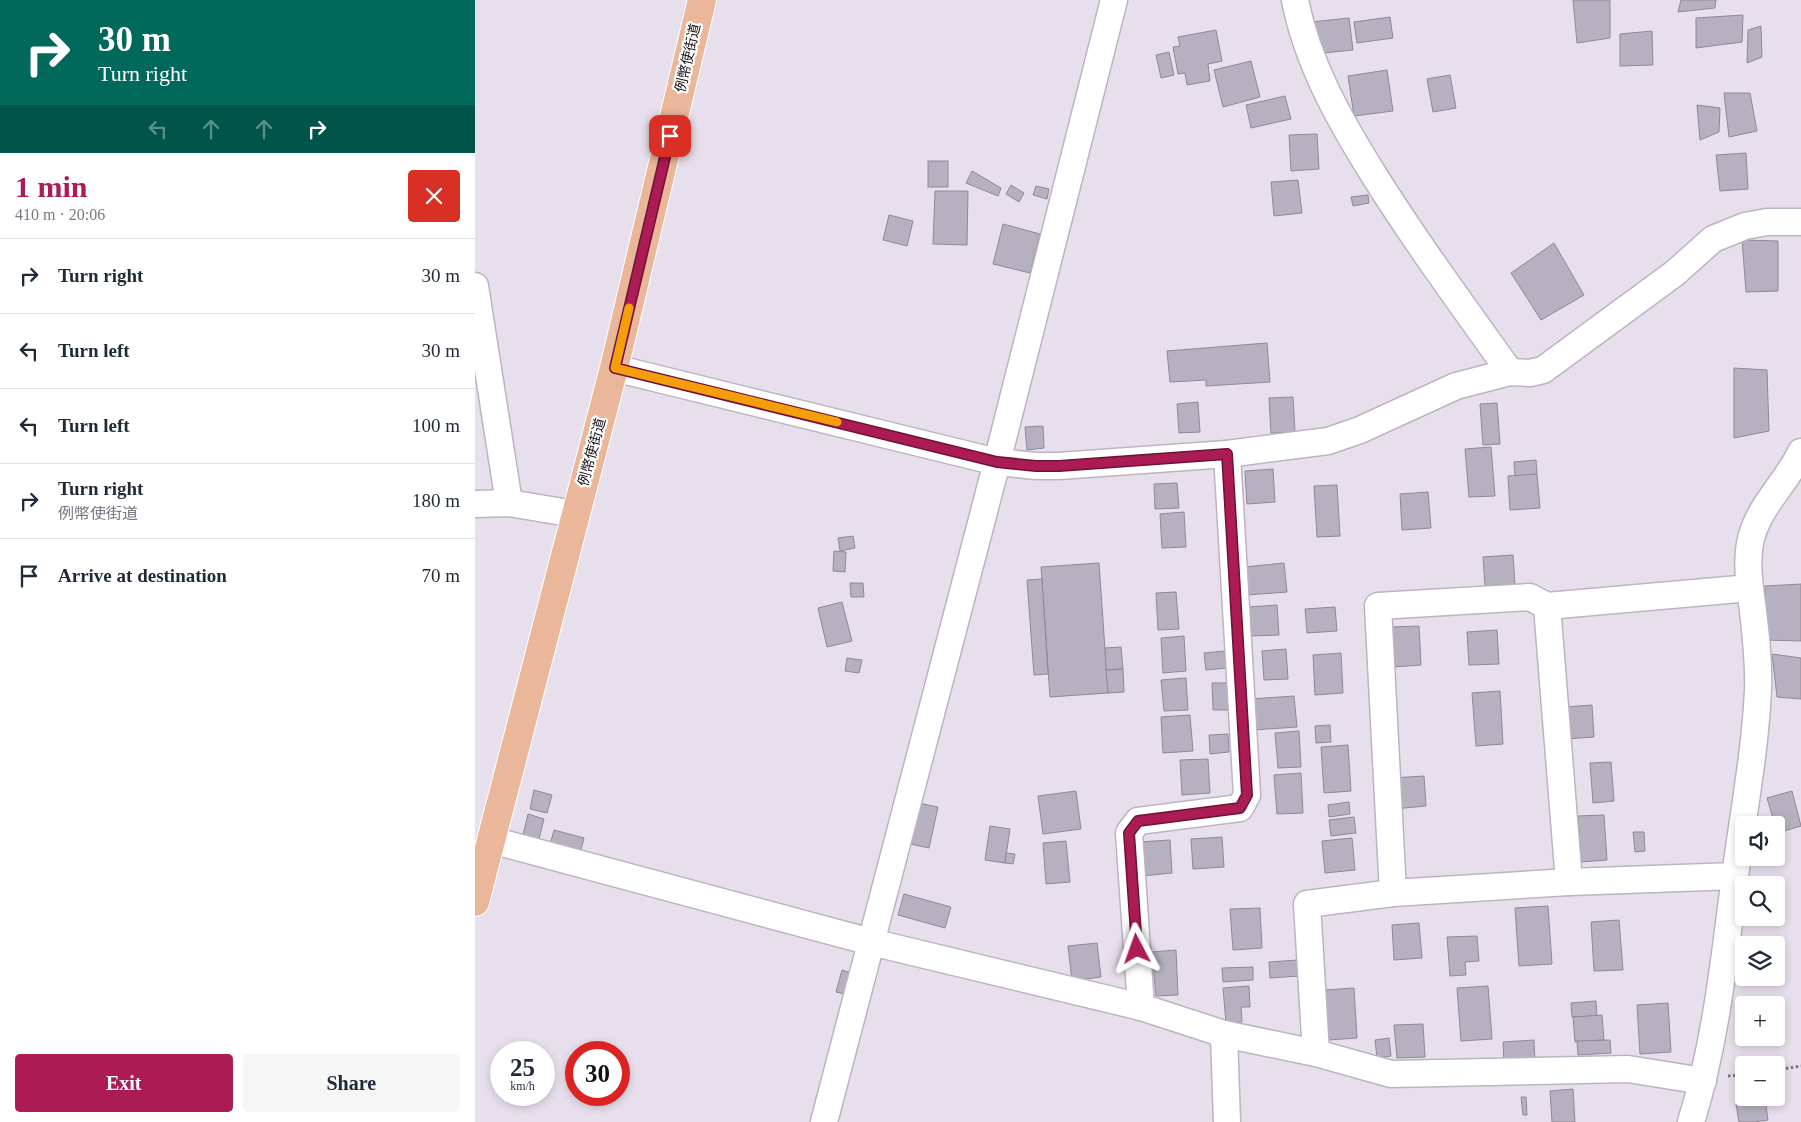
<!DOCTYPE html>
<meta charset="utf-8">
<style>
:root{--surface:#fff;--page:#f6f6f7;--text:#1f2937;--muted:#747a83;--line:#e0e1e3;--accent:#ab1b54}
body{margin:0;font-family:"Times New Roman","Noto Sans JP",serif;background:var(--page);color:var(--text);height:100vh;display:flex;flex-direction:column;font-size:19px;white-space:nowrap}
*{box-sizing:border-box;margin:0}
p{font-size:16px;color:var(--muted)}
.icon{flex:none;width:28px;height:28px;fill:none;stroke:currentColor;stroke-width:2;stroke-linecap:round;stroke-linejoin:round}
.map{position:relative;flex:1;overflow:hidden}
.drawer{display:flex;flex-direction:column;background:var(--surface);width:475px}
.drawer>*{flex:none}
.top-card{background:#00695c;color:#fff;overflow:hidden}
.controls{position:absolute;left:1260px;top:816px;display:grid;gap:10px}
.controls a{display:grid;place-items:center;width:50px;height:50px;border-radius:5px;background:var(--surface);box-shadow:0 2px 8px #0003;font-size:25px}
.speed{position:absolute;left:15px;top:1041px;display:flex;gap:10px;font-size:25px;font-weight:700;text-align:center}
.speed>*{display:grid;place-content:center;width:65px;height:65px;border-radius:50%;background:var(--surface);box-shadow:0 2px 8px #0003;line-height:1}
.speed small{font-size:12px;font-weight:400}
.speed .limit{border:8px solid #d22;background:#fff;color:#111}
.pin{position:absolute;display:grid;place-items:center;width:42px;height:42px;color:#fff;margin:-21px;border-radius:10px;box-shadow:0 2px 8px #0006}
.me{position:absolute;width:55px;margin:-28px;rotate:356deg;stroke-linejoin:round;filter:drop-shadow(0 0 4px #0008)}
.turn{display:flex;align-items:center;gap:18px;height:105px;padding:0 15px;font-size:22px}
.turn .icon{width:65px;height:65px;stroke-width:2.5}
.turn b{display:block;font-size:35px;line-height:42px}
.lanes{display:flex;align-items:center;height:48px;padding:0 15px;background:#0003;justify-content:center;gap:25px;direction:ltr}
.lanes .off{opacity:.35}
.round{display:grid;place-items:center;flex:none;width:52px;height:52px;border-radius:5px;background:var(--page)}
.head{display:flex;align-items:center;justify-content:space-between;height:85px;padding:0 15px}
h1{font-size:30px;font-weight:700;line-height:38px;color:var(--accent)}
.cta{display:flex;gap:10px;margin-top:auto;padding:10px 15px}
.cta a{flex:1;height:58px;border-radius:5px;background:var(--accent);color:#fff;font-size:20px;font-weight:700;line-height:58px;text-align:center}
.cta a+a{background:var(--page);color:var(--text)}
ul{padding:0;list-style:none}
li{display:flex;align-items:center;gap:15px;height:75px;padding:0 15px;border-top:1px solid var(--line)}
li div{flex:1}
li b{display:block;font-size:19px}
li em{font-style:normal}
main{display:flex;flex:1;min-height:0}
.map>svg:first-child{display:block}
</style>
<main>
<section class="drawer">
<div class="top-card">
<div class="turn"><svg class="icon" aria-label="right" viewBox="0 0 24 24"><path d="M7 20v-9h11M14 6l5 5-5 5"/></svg><div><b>30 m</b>Turn right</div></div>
<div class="lanes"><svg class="icon off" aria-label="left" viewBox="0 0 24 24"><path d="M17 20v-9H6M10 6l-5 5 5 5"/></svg><svg class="icon off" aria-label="ahead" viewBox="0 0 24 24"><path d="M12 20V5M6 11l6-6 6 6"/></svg><svg class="icon off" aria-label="ahead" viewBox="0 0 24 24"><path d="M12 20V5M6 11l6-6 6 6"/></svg><svg class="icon" aria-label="right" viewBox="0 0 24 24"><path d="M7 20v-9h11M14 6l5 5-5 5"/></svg></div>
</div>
<div class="head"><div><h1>1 min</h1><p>410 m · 20:06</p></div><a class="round" style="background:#d93025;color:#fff"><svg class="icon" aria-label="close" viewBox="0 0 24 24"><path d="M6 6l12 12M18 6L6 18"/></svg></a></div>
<ul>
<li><svg class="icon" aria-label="right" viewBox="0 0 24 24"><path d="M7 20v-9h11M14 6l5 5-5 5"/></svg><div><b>Turn right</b></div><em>30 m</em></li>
<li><svg class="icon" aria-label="left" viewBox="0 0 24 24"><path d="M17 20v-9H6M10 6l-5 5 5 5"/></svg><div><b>Turn left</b></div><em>30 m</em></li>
<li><svg class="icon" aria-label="left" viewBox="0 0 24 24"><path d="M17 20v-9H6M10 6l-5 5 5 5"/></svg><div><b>Turn left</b></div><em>100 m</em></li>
<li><svg class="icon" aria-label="right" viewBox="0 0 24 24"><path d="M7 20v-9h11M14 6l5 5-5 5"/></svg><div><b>Turn right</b><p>例幣使街道</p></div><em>180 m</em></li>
<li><svg class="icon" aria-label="arrive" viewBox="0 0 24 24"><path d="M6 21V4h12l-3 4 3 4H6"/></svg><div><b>Arrive at destination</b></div><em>70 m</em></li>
</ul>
<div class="cta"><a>Exit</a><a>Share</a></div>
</section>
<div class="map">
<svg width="1326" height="1122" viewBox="0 0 1326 1122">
<rect width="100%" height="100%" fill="#e8dfed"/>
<g fill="#b6b1c0" stroke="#8d8997">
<polygon points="1098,0 1135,0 1135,38 1102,43"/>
<polygon points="1206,0 1241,0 1240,8 1203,12"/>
<polygon points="1268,15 1267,42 1221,48 1221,18"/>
<polygon points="915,17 918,38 882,43 879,22"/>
<polygon points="874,18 878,50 838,54 836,22"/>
<polygon points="1286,26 1287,57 1272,63 1273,30"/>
<polygon points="741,30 747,61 733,64 735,81 712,85 710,73 703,74 698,47 705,46 703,37"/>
<polygon points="1177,31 1178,65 1145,66 1145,34"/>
<polygon points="694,52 699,75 686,78 681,55"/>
<polygon points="776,61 785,97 748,107 739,70"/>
<polygon points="912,70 918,111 879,116 873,76"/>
<polygon points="975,75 981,108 958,112 952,79"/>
<polygon points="1249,93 1275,93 1282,131 1254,137"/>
<polygon points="810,96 816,119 776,128 771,105"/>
<polygon points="1222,105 1245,108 1244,132 1225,140"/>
<polygon points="842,134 844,169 816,171 814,135"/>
<polygon points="1271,153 1273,189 1245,191 1241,155"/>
<rect x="453" y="161" width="20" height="26"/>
<polygon points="497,171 526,188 523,196 491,183"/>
<polygon points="823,180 827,213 799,216 796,182"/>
<polygon points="536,185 549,193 544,202 531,194"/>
<polygon points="561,186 574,189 572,199 558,195"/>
<polygon points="460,191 493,191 492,245 458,244"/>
<polygon points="893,195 894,203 878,206 876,197"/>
<polygon points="414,215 438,221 432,246 408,240"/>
<polygon points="528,224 565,234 555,273 518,264"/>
<polygon points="1267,240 1303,241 1303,291 1271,292"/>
<polygon points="1079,243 1109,295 1066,320 1036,273"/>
<polygon points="792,343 795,382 731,386 731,380 695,382 692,351"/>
<polygon points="1259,368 1292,370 1294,431 1259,438"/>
<polygon points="818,397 820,432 796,433 794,398"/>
<polygon points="723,402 725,432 704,433 702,404"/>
<polygon points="1022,403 1025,444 1008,445 1005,404"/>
<polygon points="568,426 569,448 552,450 550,427"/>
<polygon points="1016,447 1020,496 994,497 990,449"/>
<polygon points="1061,460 1062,474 1040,476 1039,462"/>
<polygon points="798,469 800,502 772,504 770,471"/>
<polygon points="1062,474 1065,508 1035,510 1033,476"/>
<polygon points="702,483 704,508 680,509 679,484"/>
<polygon points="862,485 865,536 842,537 839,486"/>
<polygon points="953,492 956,528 927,530 925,494"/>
<polygon points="709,512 711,547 687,548 685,514"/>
<polygon points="378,536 380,548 365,551 363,538"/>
<polygon points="359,551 371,552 370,572 358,571"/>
<polygon points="1038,555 1040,584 1010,586 1008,557"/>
<polygon points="624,563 633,693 575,697 566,567"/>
<polygon points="809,563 812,592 772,595 769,567"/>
<polygon points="567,579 573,674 559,675 552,580"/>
<polygon points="375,583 388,583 389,597 376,597"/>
<polygon points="1326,584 1326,641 1290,640 1290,586"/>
<polygon points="701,592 704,629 683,630 681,593"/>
<polygon points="367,602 377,641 352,647 343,608"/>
<polygon points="802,605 804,635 775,636 773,607"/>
<polygon points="860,607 862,631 832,633 830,609"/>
<polygon points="944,626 946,665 918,667 916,627"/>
<polygon points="1022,630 1024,664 994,665 992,632"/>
<polygon points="709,636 711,671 688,673 686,638"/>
<polygon points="646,647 648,669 631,670 630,648"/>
<polygon points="811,649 813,679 789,680 787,651"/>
<polygon points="749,651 752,668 731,670 729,653"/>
<polygon points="866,653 868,693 840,695 838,655"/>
<polygon points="1297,654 1326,658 1326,699 1302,697"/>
<polygon points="372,658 387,660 384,673 370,671"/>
<polygon points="648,669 649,692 633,693 631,670"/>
<polygon points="711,678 713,710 689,711 686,680"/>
<polygon points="737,683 754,683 755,710 738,710"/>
<polygon points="1025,691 1028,744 1001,746 997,693"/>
<polygon points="819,696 822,727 778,730 776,699"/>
<polygon points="1117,705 1119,737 1092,739 1090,707"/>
<polygon points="715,715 718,751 688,753 686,717"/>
<polygon points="855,725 856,742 841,743 840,726"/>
<polygon points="824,731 826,767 803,768 800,733"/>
<polygon points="753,734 754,752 735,754 734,735"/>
<polygon points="873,745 876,791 849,793 846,747"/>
<polygon points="733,759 735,793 707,795 705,760"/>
<polygon points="1136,762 1139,801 1118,803 1115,763"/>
<polygon points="826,773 828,813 802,814 799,775"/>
<polygon points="949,776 951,806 919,809 917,778"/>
<polygon points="59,790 77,795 72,813 55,809"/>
<polygon points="601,791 606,829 568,834 563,796"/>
<polygon points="1317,791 1326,826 1302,833 1301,825 1300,825 1292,798"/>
<polygon points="439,802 463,807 454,848 430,843"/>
<polygon points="874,802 875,814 854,817 853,805"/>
<polygon points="53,814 69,819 63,843 47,839"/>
<polygon points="1129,815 1132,860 1106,862 1103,816"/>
<polygon points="879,817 881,833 856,836 854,820"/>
<polygon points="515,826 535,829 530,863 510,860"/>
<polygon points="79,830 109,838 105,854 75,845"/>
<polygon points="1158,832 1169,832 1170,851 1160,852"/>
<polygon points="747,837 749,867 718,869 716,839"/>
<polygon points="877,838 880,870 850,873 847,841"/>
<polygon points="695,840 697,873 667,876 664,842"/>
<polygon points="591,841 595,882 571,884 568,843"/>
<polygon points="531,853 540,854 538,864 530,863"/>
<polygon points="429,894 476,907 470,928 423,915"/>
<polygon points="1073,906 1077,964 1044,966 1040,908"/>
<polygon points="785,908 787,948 758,950 755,909"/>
<polygon points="1144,920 1148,970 1119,971 1116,922"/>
<polygon points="944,923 947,958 919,960 917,925"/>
<polygon points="1002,936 1004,961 990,962 991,975 975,976 972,937"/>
<polygon points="622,943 626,977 597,981 593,946"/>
<polygon points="701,950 703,995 681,996 677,952"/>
<polygon points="823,960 824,976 795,978 794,962"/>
<polygon points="778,967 778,980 748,982 747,968"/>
<polygon points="367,970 376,973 370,994 361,992"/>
<polygon points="774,986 775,1007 766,1007 767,1022 751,1023 748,988"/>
<polygon points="1013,986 1017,1039 986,1041 982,988"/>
<polygon points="879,988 882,1038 854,1040 850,990"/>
<polygon points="1121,1001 1122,1016 1097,1017 1096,1003"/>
<polygon points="1193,1003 1196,1052 1165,1054 1162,1005"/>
<polygon points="1127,1015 1129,1040 1100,1042 1098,1017"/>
<polygon points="948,1024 950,1057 922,1058 919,1025"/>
<polygon points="914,1038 916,1056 902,1058 900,1040"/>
<polygon points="1059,1040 1060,1063 1029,1065 1028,1042"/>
<polygon points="1135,1040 1136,1053 1103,1055 1102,1041"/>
<polygon points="1098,1089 1100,1122 1077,1122 1075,1091"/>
<polygon points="1046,1097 1051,1097 1052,1115 1048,1115"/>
<polygon points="1290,1098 1293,1120 1279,1122 1264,1122 1261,1104"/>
</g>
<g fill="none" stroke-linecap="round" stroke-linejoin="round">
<g stroke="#bdb4c3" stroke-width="29">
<g id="minor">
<path d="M820 0C832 62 864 119 897 172 940 241 988 306 1035 372"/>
<polyline points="0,286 34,503"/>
<polyline points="139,368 522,462 561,466 584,466 752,454 853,441 885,430 981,386 1035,372 1055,373 1068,370 1200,273 1238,239 1270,226 1292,222 1326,222"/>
<polyline points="0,504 34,503 100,514"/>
<polyline points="1072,606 1275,588"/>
<polyline points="16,840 396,942 666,1007 749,1034 841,1053 916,1074 1153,1069 1228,1081"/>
<polyline points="918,893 903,606 1055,597 1072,606 1094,882"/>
<polyline points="666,1007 654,833 663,821 765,808 772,795 752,454"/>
<polyline points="749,1034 752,1122"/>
<polyline points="841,1053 832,904 918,893 1094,882 1260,876"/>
<polyline points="349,1122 522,462 639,0"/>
<path d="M1216 1122C1241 1042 1249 960 1260 877 1268 815 1280 753 1283 690 1284 663 1281 637 1278 611 1275 588 1271 566 1275 543 1282 507 1311 484 1326 452"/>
</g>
</g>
<g stroke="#fff" stroke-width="30">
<polyline id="major" points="0,902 139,368 227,0"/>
</g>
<g stroke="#7b757e" stroke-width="3" stroke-dasharray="2.5 2.5" stroke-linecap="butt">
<polyline points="1301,1070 1326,1066"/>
<polyline points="1253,1076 1269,1075"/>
</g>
<use href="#minor" stroke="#fff" stroke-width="26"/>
<use href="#major" stroke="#eab79b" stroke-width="28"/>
</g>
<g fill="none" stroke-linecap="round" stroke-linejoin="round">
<g stroke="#6f1237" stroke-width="12">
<polyline id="route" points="195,136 140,368 522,462 561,466 584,466 752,454 772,795 765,808 663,821 654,833 662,949"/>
</g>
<use href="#route" stroke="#ab1b54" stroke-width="9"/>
<polyline stroke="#f59e0b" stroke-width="9" points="154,308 140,368 362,422"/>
</g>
<g text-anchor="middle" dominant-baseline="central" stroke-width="4.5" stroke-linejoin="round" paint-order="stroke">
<g font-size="14" fill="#110e13" stroke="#fff">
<text transform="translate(213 58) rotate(-77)">例幣使街道</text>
<text transform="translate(117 452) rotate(-75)">例幣使街道</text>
</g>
</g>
</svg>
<div class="controls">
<a><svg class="icon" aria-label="sound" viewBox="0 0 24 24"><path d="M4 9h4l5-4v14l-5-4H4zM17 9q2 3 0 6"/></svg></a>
<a><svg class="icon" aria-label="search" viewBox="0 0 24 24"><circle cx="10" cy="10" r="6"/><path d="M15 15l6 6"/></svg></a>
<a><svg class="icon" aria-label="layers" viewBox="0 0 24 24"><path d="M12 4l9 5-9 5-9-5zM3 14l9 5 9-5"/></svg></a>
<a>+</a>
<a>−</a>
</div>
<div class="speed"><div>25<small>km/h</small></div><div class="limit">30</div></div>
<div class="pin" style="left:195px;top:136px;background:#d93025"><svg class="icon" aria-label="arrive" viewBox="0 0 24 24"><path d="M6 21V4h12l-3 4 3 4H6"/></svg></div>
<svg class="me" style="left:662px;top:949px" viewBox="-20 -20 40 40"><path d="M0-17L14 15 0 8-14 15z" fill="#ab1b54" stroke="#fff" stroke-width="4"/></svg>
</div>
</main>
